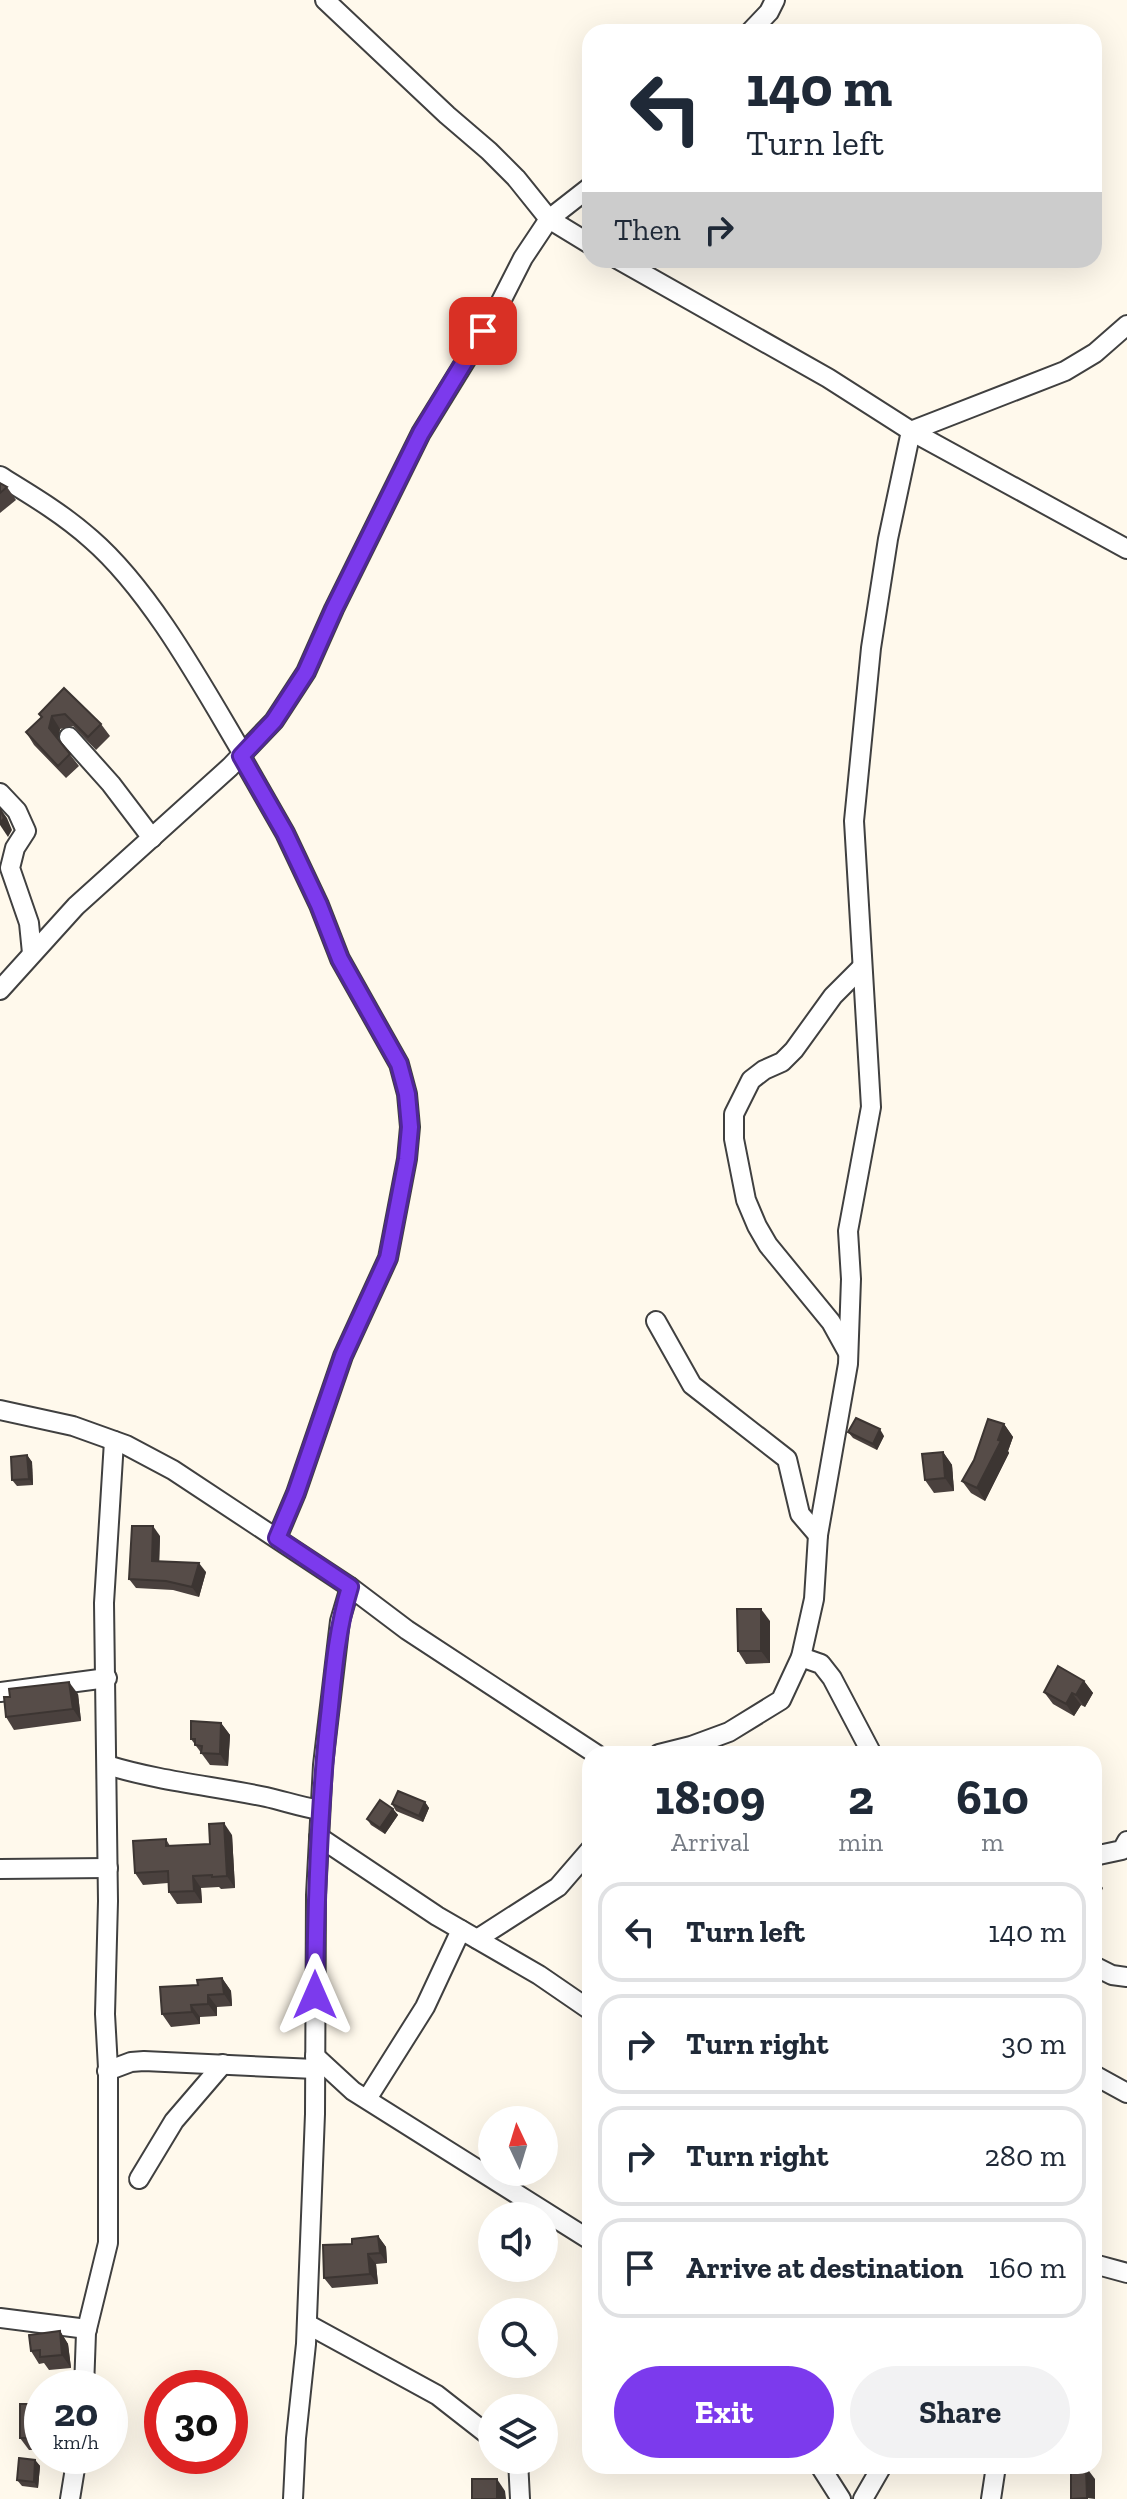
<!DOCTYPE html>
<style>
:root{--surface:#fff;--page:#f2f2f3;--text:#1f2937;--muted:#747a83;--line:#e0e1e3;--accent:#7c3aed}
body{margin:0;font-family:"Zilla Slab",serif;background:var(--page);color:var(--text);height:100vh;display:flex;flex-direction:column;font-size:30px;white-space:nowrap}
*{box-sizing:border-box;margin:0}
p{font-size:26px;color:var(--muted)}
.icon{flex:none;width:44px;height:44px;fill:none;stroke:currentColor;stroke-width:2;stroke-linecap:round;stroke-linejoin:round}
.map{position:relative;flex:1;overflow:hidden}
.details{position:absolute;left:582px;top:1746px;width:520px;height:728px;display:flex;flex-direction:column;background:var(--surface);border-radius:24px;box-shadow:0 8px 32px #0002}
.details>*{flex:none}
.hud{position:absolute;left:582px;top:24px;width:520px;height:244px;border-radius:24px;box-shadow:0 8px 32px #0002;background:#fff;color:var(--text);overflow:hidden}
.needle{width:52px;rotate:356deg}
.fabs{position:absolute;left:478px;top:2106px;display:grid;gap:16px}
.fabs a{display:grid;place-items:center;width:80px;height:80px;border-radius:50%;background:var(--surface);box-shadow:0 8px 32px #0002;font-size:40px}
.speed{position:absolute;left:24px;top:2370px;display:flex;gap:16px;font-size:40px;font-weight:700;text-align:center}
.speed>*{display:grid;place-content:center;width:104px;height:104px;border-radius:50%;background:var(--surface);box-shadow:0 8px 32px #0002;line-height:1}
.speed small{font-size:20px;font-weight:400}
.speed .limit{border:12px solid #d22;background:#fff;color:#111}
.pin{position:absolute;display:grid;place-items:center;width:68px;height:68px;color:#fff;margin:-34px;border-radius:16px;box-shadow:0 4px 12px #0006}
.me{position:absolute;width:88px;margin:-44px;rotate:0deg;stroke-linejoin:round;filter:drop-shadow(0 0 6px #0008)}
.turn{display:flex;align-items:center;gap:28px;height:168px;padding:0 32px;font-size:36px}
.turn .icon{width:104px;height:104px;stroke-width:2.5}
.turn b{display:block;font-size:56px;line-height:68px}
.then{display:flex;align-items:center;height:76px;padding:0 32px;background:#0003;gap:16px;font-size:30px}
.eta{display:flex;justify-content:space-evenly;align-items:center;height:136px;text-align:center}
.eta b{font-size:48px;font-weight:700;line-height:56px}
.action{display:flex;gap:16px;margin-top:auto;padding:16px 32px}
.action a{flex:1;height:92px;border-radius:48px;background:var(--accent);color:#fff;font-size:32px;font-weight:700;line-height:92px;text-align:center}
.action a+a{background:var(--page);color:var(--text)}
ul{padding:0;list-style:none}
li{display:flex;align-items:center;gap:24px;height:100px;margin:0 16px 12px;padding:0 16px;border:4px solid var(--line);border-radius:24px}
li div{flex:1}
li b{display:block;font-size:30px}
li em{font-style:normal}
.map>svg:first-child{display:block}
</style>
<div class="map">
<svg width="1127" height="2499" viewBox="0 0 1127 2499">
<rect width="100%" height="100%" fill="#fff9ec"/>
<g fill="none" stroke-linecap="round" stroke-linejoin="round">
<g stroke="#404040" stroke-width="22">
<g id="minor">
<polyline points="325,0 447,115 489,151 516,178 549,219 590,244"/>
<polyline points="750,32 769,12 775,0"/>
<polyline points="619,260 828,378 911,431 1127,549"/>
<path d="M0 476C31 495 63 514 91 539 151 591 202 685 243 754"/>
<polyline points="69,737 111,784 152,838"/>
<polyline points="241,756 285,833 319,905 340,959 399,1064 407,1094 410,1127 407,1159 388,1258 343,1356 296,1493 277,1538"/>
<polyline points="0,793 17,811 26,831 15,848 10,868 29,923 32,953"/>
<polyline points="0,990 76,906 230,767 274,721 306,672 334,609 421,433 495,313 523,258 549,219 590,187"/>
<polyline points="656,1321 692,1385 787,1459 800,1514 818,1535"/>
<polyline points="847,1351 831,1322 768,1245 757,1226 746,1200 734,1139 734,1114 751,1080 764,1070 782,1062 794,1050 833,996 862,967"/>
<polyline points="0,1410 73,1426 126,1445 173,1470 350,1587 407,1630 596,1754"/>
<polyline points="801,1657 821,1664 832,1678 872,1754"/>
<polyline points="0,1692 107,1678"/>
<polyline points="659,1754 691,1746 729,1732 781,1700 801,1657 814,1599 818,1535 848,1364 851,1279 848,1231 871,1107 854,821 871,648 888,539 911,431 1065,371 1095,353 1127,325"/>
<path d="M107 1765C159 1781 213 1786 266 1797 284 1801 301 1807 320 1810"/>
<polyline points="319,1837 437,1916 539,1975 590,2010"/>
<polyline points="1094,1856 1122,1850 1127,1841"/>
<polyline points="0,1869 108,1868"/>
<polyline points="477,1939 558,1887 590,1850"/>
<polyline points="1094,1966 1112,1975 1127,1977"/>
<polyline points="315,2056 353,2091 590,2240"/>
<polyline points="107,2071 131,2062 144,2061 315,2069"/>
<polyline points="1094,2075 1127,2093"/>
<polyline points="367,2099 425,2007 461,1930"/>
<polyline points="139,2179 174,2121 223,2064"/>
<polyline points="1094,2264 1127,2273"/>
<polyline points="0,2318 87,2329"/>
<polyline points="307,2324 437,2395 492,2438"/>
<polyline points="84,2388 86,2333 108,2243 108,2068 105,2014 108,1901 104,1603 114,1441"/>
<polyline points="518,2460 520,2499"/>
<polyline points="820,2466 841,2499"/>
<polyline points="70,2499 77,2456"/>
<polyline points="293,2499 296,2438 306,2344 315,2114 316,1895 323,1765 340,1621 350,1587"/>
<polyline points="863,2499 882,2466"/>
<polyline points="991,2499 996,2466"/>
</g>
</g>
<use href="#minor" stroke="#fff" stroke-width="18"/>
</g>
<g fill="#4a413e">
<polygon points="0,483 7,487 16,500 0,513"/>
<polygon points="64,688 101,724 110,736 96,750 73,726 60,729 58,739 79,766 66,778 34,745 26,732 41,717 39,714"/>
<polygon points="1004,1424 1013,1437 1008,1451 1009,1453 985,1501 971,1493 962,1481"/>
<polygon points="848,1432 884,1436 877,1450 853,1438"/>
<polygon points="943,1452 952,1465 954,1491 934,1493 925,1480"/>
<polygon points="27,1455 32,1462 33,1485 17,1486 12,1480"/>
<polygon points="160,1536 159,1561 206,1572 199,1597 173,1590 136,1588 129,1579"/>
<polygon points="770,1621 770,1663 746,1664 738,1651"/>
<polygon points="1084,1681 1093,1693 1085,1707 1081,1705 1074,1716 1053,1704 1044,1692"/>
<polygon points="78,1694 81,1721 14,1730 6,1717"/>
<polygon points="221,1723 230,1735 228,1766 210,1765 191,1739"/>
<polygon points="425,1802 429,1808 423,1822 396,1811 392,1804"/>
<polygon points="393,1809 398,1815 385,1834 371,1825 367,1819"/>
<polygon points="232,1835 235,1888 221,1889 219,1887 201,1888 202,1903 177,1904 169,1892 168,1883 143,1885 135,1873 166,1839 170,1846 210,1844"/>
<polygon points="222,1978 231,1991 232,2006 217,2007 217,2016 200,2017 200,2024 171,2027 162,2014 198,1985"/>
<polygon points="378,2236 386,2247 387,2263 376,2264 378,2284 332,2288 324,2278 352,2244"/>
<polygon points="60,2331 68,2344 71,2368 49,2370 44,2363 39,2364 31,2351"/>
<polygon points="42,2404 42,2450 29,2450 20,2438"/>
<polygon points="35,2460 40,2466 38,2488 22,2486 17,2480"/>
</g>
<g fill="#3c3532">
<polygon points="52,716 60,729 58,740 49,728"/>
<polygon points="0,808 7,818 12,830 8,837 0,825"/>
<polygon points="1004,1424 1013,1437 1008,1451 1009,1453 985,1501 977,1488 998,1440"/>
<polygon points="880,1429 884,1436 877,1450 873,1444"/>
<polygon points="943,1452 952,1465 954,1491 945,1478"/>
<polygon points="27,1455 32,1462 33,1485 29,1479"/>
<polygon points="153,1526 160,1536 159,1570 152,1561"/>
<polygon points="199,1563 206,1572 199,1597 192,1587"/>
<polygon points="761,1609 770,1621 770,1663 761,1651"/>
<polygon points="1084,1681 1093,1693 1085,1707 1076,1695"/>
<polygon points="69,1682 78,1694 81,1721 73,1709"/>
<polygon points="1072,1693 1081,1705 1074,1716 1066,1704"/>
<polygon points="221,1723 230,1735 228,1766 220,1754"/>
<polygon points="425,1802 429,1808 423,1822 419,1816"/>
<polygon points="393,1809 398,1815 385,1834 380,1828"/>
<polygon points="224,1823 232,1835 235,1888 227,1876"/>
<polygon points="193,1876 201,1888 202,1903 194,1891"/>
<polygon points="1095,1877 1103,1888 1094,1909 1094,1880"/>
<polygon points="222,1978 231,1991 232,2006 224,1994"/>
<polygon points="208,1995 217,2007 217,2016 208,2004"/>
<polygon points="191,2005 200,2017 200,2024 192,2012"/>
<polygon points="378,2236 386,2247 387,2263 380,2253"/>
<polygon points="368,2254 376,2264 378,2284 370,2274"/>
<polygon points="60,2331 68,2344 71,2368 62,2355"/>
<polygon points="35,2460 40,2466 38,2488 34,2482"/>
<polygon points="1086,2467 1095,2479 1095,2499 1087,2498"/>
<polygon points="497,2479 505,2491 506,2499 497,2499"/>
</g>
<g fill="#564c48" stroke="#3c3532" stroke-width="2">
<polygon points="0,483 7,487 0,493"/>
<polygon points="64,688 101,724 88,737 65,714 52,716 49,728 70,754 58,766 26,732 42,717 39,714"/>
<polygon points="0,809 4,818 0,823"/>
<polygon points="856,1418 880,1429 873,1444 848,1432"/>
<polygon points="988,1419 1004,1424 998,1440 1001,1441 977,1488 962,1481 974,1460"/>
<polygon points="943,1452 945,1478 925,1480 922,1454"/>
<polygon points="27,1455 29,1479 12,1480 11,1457"/>
<polygon points="132,1526 153,1526 152,1561 199,1563 192,1587 166,1581 129,1579"/>
<polygon points="737,1609 761,1609 761,1651 738,1651"/>
<polygon points="1058,1666 1084,1681 1076,1695 1072,1693 1066,1704 1044,1692"/>
<polygon points="69,1682 73,1709 6,1717 4,1697 10,1697 9,1689"/>
<polygon points="191,1721 221,1723 220,1754 201,1753 202,1746 195,1745 195,1739 191,1739"/>
<polygon points="398,1791 425,1802 419,1816 392,1804"/>
<polygon points="380,1800 393,1809 380,1828 367,1819"/>
<polygon points="224,1823 227,1876 212,1877 212,1875 193,1876 194,1891 169,1892 168,1871 135,1873 133,1841 166,1839 166,1846 210,1844 209,1824"/>
<polygon points="222,1978 224,1994 208,1995 208,2004 191,2005 192,2012 162,2014 160,1987 198,1985 197,1980"/>
<polygon points="378,2236 380,2253 368,2254 370,2274 324,2278 323,2245 352,2244 352,2239"/>
<polygon points="60,2331 62,2355 40,2357 40,2350 31,2351 29,2335"/>
<rect x="20" y="2404" width="22" height="34"/>
<polygon points="19,2458 35,2460 34,2482 17,2480"/>
<polygon points="1071,2467 1086,2467 1087,2498 1071,2499"/>
<rect x="472" y="2479" width="25" height="20"/>
</g>
<g fill="none" stroke-linecap="round" stroke-linejoin="round">
<g stroke="#51269a" stroke-width="20">
<path id="route" d="M315 1995C316 1899 319 1803 330 1707 334 1666 338 1626 350 1587L277 1538 296 1493 343 1356 388 1258 407 1159 410 1127 407 1094 399 1064 340 959 319 905 285 833 241 756 274 721 306 672 334 609 421 433 483 331"/>
</g>
<use href="#route" stroke="#7c3aed" stroke-width="14"/>
</g>
</svg>
<div class="fabs">
<a><svg class="needle" viewBox="-14 -14 28 28"><path d="M0-13l5 13h-10z" fill="#e53935"/><path d="M0 13l5-13h-10z" fill="#747a83"/></svg></a>
<a><svg class="icon" aria-label="sound" viewBox="0 0 24 24"><path d="M4 9h4l5-4v14l-5-4H4zM17 9q2 3 0 6"/></svg></a>
<a><svg class="icon" aria-label="search" viewBox="0 0 24 24"><circle cx="10" cy="10" r="6"/><path d="M15 15l6 6"/></svg></a>
<a><svg class="icon" aria-label="layers" viewBox="0 0 24 24"><path d="M12 4l9 5-9 5-9-5zM3 14l9 5 9-5"/></svg></a>
</div>
<div class="speed"><div>20<small>km/h</small></div><div class="limit">30</div></div>
<div class="pin" style="left:483px;top:331px;background:#d93025"><svg class="icon" aria-label="arrive" viewBox="0 0 24 24"><path d="M6 21V4h12l-3 4 3 4H6"/></svg></div>
<svg class="me" style="left:315px;top:1995px" viewBox="-20 -20 40 40"><path d="M0-17L14 15 0 8-14 15z" fill="#7c3aed" stroke="#fff" stroke-width="4"/></svg>
<div class="hud">
<div class="turn"><svg class="icon" aria-label="left" viewBox="0 0 24 24"><path d="M17 20v-9H6M10 6l-5 5 5 5"/></svg><div><b>140 m</b>Turn left</div></div>
<div class="then">Then<svg class="icon" aria-label="right" viewBox="0 0 24 24"><path d="M7 20v-9h11M14 6l5 5-5 5"/></svg></div>
</div>
<section class="details">
<div class="eta">
<div><b>18:09</b><p>Arrival</p></div>
<div><b>2</b><p>min</p></div>
<div><b>610</b><p>m</p></div>
</div>
<ul>
<li><svg class="icon" aria-label="left" viewBox="0 0 24 24"><path d="M17 20v-9H6M10 6l-5 5 5 5"/></svg><div><b>Turn left</b></div><em>140 m</em></li>
<li><svg class="icon" aria-label="right" viewBox="0 0 24 24"><path d="M7 20v-9h11M14 6l5 5-5 5"/></svg><div><b>Turn right</b></div><em>30 m</em></li>
<li><svg class="icon" aria-label="right" viewBox="0 0 24 24"><path d="M7 20v-9h11M14 6l5 5-5 5"/></svg><div><b>Turn right</b></div><em>280 m</em></li>
<li><svg class="icon" aria-label="arrive" viewBox="0 0 24 24"><path d="M6 21V4h12l-3 4 3 4H6"/></svg><div><b>Arrive at destination</b></div><em>160 m</em></li>
</ul>
<div class="action"><a>Exit</a><a>Share</a></div>
</section>
</div>
